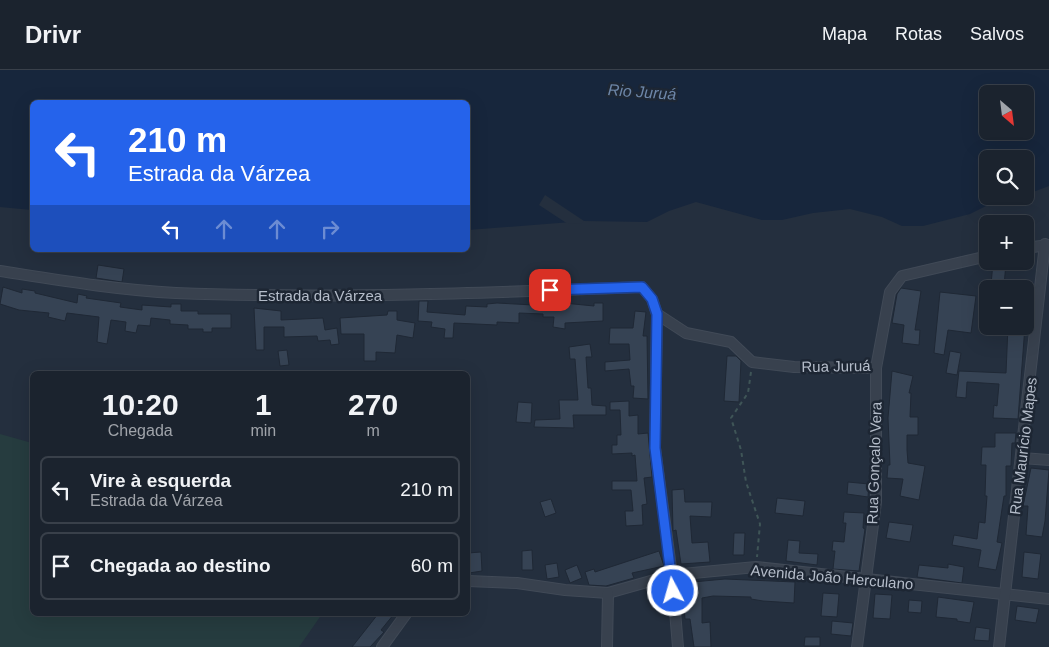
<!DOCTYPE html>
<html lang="pt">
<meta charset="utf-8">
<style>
:root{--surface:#1b232e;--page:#282f3a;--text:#f1f3f6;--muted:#a0a4aa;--line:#39404a}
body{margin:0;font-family:Arial,sans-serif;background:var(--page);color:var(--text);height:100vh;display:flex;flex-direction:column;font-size:19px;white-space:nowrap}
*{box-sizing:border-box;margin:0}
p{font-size:16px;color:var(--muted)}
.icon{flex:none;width:28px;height:28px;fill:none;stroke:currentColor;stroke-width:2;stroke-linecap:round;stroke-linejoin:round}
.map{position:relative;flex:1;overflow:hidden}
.panel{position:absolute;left:30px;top:301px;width:440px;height:245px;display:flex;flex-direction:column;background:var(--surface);border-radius:8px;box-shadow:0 5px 20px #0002,0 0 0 1px var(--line)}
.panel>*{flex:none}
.banner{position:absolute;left:30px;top:30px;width:440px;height:152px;border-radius:8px;box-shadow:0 5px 20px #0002,0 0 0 1px var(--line);background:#2563eb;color:#fff;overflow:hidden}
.needle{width:32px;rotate:152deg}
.fabs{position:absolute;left:979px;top:15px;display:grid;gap:10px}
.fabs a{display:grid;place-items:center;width:55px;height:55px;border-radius:8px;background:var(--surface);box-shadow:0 5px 20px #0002,0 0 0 1px var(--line);font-size:25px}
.pin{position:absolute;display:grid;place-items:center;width:42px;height:42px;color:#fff;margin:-21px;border-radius:10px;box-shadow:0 2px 8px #0006}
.me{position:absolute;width:55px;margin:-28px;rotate:354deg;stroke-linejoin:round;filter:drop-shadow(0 0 4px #0008)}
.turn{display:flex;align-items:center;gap:18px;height:105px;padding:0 15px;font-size:22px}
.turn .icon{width:65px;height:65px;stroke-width:2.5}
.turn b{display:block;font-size:35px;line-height:42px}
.lanes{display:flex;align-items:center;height:48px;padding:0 15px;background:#0003;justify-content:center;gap:25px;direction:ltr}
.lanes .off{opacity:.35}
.eta{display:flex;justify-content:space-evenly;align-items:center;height:85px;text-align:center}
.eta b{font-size:30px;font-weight:700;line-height:35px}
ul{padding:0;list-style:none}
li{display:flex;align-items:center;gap:15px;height:68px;margin:0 10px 8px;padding:0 5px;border:2px solid var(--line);border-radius:8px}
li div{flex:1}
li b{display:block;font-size:19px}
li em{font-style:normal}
header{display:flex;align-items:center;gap:30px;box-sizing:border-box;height:70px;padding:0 25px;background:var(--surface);border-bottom:1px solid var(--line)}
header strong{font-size:24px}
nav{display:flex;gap:28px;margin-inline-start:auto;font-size:18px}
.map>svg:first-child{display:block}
</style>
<header>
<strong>Drivr</strong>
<nav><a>Mapa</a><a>Rotas</a><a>Salvos</a></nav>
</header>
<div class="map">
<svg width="1049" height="577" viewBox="0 0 1049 577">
<rect width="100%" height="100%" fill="#242f3e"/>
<polygon fill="#263c3f" points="0,364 32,373 32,544 322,544 299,577 0,577"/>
<path fill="#17263c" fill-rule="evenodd" d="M0 0H1049V116L1025 125V89H988V126H1021L986 136 970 144 923 156H902L882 147 850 139 813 143 782 150H762L696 132 669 141 647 152 584 151 468 160V32H32V140L0 137ZM988 24H1025V61H988Z"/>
<polygon fill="#242f3e" points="545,125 584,151 582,153 568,154 539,135"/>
<g fill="#364354" stroke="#1f2835">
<polygon points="993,192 1006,193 1004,216 991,215"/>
<polygon points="98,195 124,199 122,212 96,208"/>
<polygon points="3,217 22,223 22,219 35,221 35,223 77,233 78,224 87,226 86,228 121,233 120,237 142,240 142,235 171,237 171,234 181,234 181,241 198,241 198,244 231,244 231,258 212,258 212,262 203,262 203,259 188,259 188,255 170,254 170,250 151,248 150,256 138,255 136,263 125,261 126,252 111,250 107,274 97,272 99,247 67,243 65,251 48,247 49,243 19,240 0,234"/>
<polygon points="901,218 921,221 915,260 920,260 919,275 902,273 904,255 892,253 897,224"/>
<polygon points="940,222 976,226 971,263 948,260 944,285 934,283"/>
<polygon points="533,230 594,236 594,233 603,233 603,251 565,253 565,259 553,257 554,247 543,247 543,244 519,243 519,253 497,252 497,255 454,253 453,268 444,268 445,259 431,257 432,252 418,251 419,231 428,231 427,242 465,245 466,236 487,237 487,234 497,233 533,235"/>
<polygon points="254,238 281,241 281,250 323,248 325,260 337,258 339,274 331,275 330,270 318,271 317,266 284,267 284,257 264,257 264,280 256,280"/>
<polygon points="388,241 397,241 397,250 415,253 413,268 397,265 395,283 376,282 376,291 364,291 364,264 341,264 340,248 387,245"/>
<polygon points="635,241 646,242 643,266 647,266 648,329 633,328 634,316 631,316 629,299 605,301 605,292 630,290 629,274 609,274 610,258 633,258"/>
<polygon points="1008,256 1025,256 1018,349 993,348 994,335 997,336 999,314 967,312 966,328 956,327 959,301 1006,303"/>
<polygon points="590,274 592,287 586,287 588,318 591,318 592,335 606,336 606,345 573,345 574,358 534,357 535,350 560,349 559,330 578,330 575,289 570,289 569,277"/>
<polygon points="287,280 289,295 280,296 278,281"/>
<polygon points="950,281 961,283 957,305 946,303"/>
<polygon points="727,286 736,286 741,291 739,332 724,331"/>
<polygon points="892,301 913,306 909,323 911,323 910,347 918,347 918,365 907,365 907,380 908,393 925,396 919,430 900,426 903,409 887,408 888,395 890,395 888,348"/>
<polygon points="629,331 629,346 638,345 638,364 648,363 652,407 644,408 647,434 642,435 643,455 626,456 625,441 633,441 631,420 612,420 612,411 637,411 635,385 632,386 632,383 612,384 612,375 617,375 617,365 621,365 620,340 610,340 610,332"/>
<polygon points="518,332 532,333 531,353 516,352"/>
<polygon points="995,363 1016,363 1015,373 1012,373 1011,396 1006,396 1006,426 1004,426 997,472 1002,473 996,500 978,497 981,480 952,475 954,465 977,469 979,452 985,453 987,426 985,426 986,395 981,395 982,377 995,377"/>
<polygon points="1031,398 1049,400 1045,451 1042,467 1026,465 1028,436 1023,436"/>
<polygon points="848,412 869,414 868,427 847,424"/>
<polygon points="684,419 685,432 712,432 711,447 690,446 692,473 708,472 710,492 681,494 676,460 673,461 672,420"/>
<polygon points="777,428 805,431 803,446 775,443"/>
<polygon points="551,429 556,443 545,447 540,432"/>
<polygon points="844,442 864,443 863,458 865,459 859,501 833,499 835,481 832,481 833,471 844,472 846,453 843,453"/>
<polygon points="889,452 913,455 910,472 886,468"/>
<polygon points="734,463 745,463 744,485 733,485"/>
<polygon points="788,470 800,471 799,483 818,484 817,495 786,491"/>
<polygon points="532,480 533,500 522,500 522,481"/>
<polygon points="659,481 664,496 632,503 634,508 606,516 589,515 585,502 594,499 595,502"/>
<polygon points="481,482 482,501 469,503 468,483"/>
<polygon points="1024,482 1041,484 1038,509 1022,507"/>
<polygon points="557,493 559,507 547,509 545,495"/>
<polygon points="948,494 964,497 962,513 917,507 919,495 948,498"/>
<polygon points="577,495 582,508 570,513 565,500"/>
<polygon points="725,509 795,512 794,533 763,531 751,529 751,527 713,526 702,528 702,553 710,552 711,577 694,577 690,549 685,549 682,513"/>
<polygon points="823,523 839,524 837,547 821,546"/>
<polygon points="875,524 892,525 890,549 873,548"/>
<polygon points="938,527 974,532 970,553 957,551 957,549 936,547"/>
<polygon points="909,530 922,531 921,543 908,542"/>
<polygon points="1017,536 1039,539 1036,553 1015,550"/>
<polygon points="378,544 394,544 381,560 384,562 370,577 352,577"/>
<polygon points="832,551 853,553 851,566 831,564"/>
<polygon points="976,557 990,559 989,571 974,570"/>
<polygon points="805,567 820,567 820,576 804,576"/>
</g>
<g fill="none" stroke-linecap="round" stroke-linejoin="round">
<g stroke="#414a57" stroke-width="12">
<g id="minor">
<polyline points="1025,178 1049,175"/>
<path d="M0 201C58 210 117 220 176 223 332 229 487 223 642 217L652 229 657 244 655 378 672 505 678 577"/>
<polyline points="657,244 686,263 731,272 752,292 794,297 876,298"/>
<polyline points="1022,388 1049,390"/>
<polyline points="468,511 517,513 565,520 608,523 672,505 756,497 1049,529"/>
<polyline points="382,577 406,544"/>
<polyline points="607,577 608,523"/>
<polyline points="857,577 876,432 876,298 890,222 902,206 988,186"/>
<polyline points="999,577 1045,174"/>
</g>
</g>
<polyline stroke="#3f5557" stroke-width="2" stroke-dasharray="4 4" stroke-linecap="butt" points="751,302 748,323 731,348 741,380 746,412 760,454 757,487"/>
<use href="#minor" stroke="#38414e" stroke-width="10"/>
</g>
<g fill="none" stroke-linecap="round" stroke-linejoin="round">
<g stroke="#184099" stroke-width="12">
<polyline id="route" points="550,220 642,217 652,229 657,244 655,378 673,521"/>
</g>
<use href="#route" stroke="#2563eb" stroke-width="9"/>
</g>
<g text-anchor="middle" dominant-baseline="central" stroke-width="5" stroke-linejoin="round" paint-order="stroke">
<g font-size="15" fill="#b4bcc9" stroke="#1d2633">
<text x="320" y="225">Estrada da Várzea</text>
<text transform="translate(836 296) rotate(-1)">Rua Juruá</text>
<text transform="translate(1023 376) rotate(-83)">Rua Maurício Mapes</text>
<text transform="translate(874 393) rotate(-88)">Rua Gonçalo Vera</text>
<text transform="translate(832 507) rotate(5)">Avenida João Herculano</text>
</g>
<g font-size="16" font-style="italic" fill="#6d86a8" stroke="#1d2633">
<text transform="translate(642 22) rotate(4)">Rio Juruá</text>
</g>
</g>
</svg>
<div class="fabs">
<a><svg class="needle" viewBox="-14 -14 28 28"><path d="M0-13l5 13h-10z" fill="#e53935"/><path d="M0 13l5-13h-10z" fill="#a0a4aa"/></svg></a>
<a><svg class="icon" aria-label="search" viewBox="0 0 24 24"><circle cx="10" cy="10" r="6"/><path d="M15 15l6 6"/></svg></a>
<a>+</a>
<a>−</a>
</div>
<div class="pin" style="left:550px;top:220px;background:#d93025"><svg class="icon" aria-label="arrive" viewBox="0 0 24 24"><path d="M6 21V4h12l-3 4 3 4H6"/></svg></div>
<svg class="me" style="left:673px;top:521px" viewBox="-20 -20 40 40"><circle r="17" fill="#2563eb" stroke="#fff" stroke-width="3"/><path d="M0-11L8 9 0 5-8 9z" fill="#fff"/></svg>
<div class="banner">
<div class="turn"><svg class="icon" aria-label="left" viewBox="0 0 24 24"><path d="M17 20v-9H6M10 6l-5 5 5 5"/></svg><div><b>210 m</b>Estrada da Várzea</div></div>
<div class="lanes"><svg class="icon" aria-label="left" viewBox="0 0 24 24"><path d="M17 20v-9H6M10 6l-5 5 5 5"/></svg><svg class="icon off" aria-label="ahead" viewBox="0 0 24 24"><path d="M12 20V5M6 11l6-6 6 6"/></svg><svg class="icon off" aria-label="ahead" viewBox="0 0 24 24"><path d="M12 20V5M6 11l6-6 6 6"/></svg><svg class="icon off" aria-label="right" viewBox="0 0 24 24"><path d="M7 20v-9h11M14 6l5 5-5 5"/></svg></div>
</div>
<section class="panel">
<div class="eta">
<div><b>10:20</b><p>Chegada</p></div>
<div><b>1</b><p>min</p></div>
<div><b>270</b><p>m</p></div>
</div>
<ul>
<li><svg class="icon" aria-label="left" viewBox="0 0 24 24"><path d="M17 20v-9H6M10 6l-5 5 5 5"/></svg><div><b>Vire à esquerda</b><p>Estrada da Várzea</p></div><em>210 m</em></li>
<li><svg class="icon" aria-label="arrive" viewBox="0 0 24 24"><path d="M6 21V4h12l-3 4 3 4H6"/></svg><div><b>Chegada ao destino</b></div><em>60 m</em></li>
</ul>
</section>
</div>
